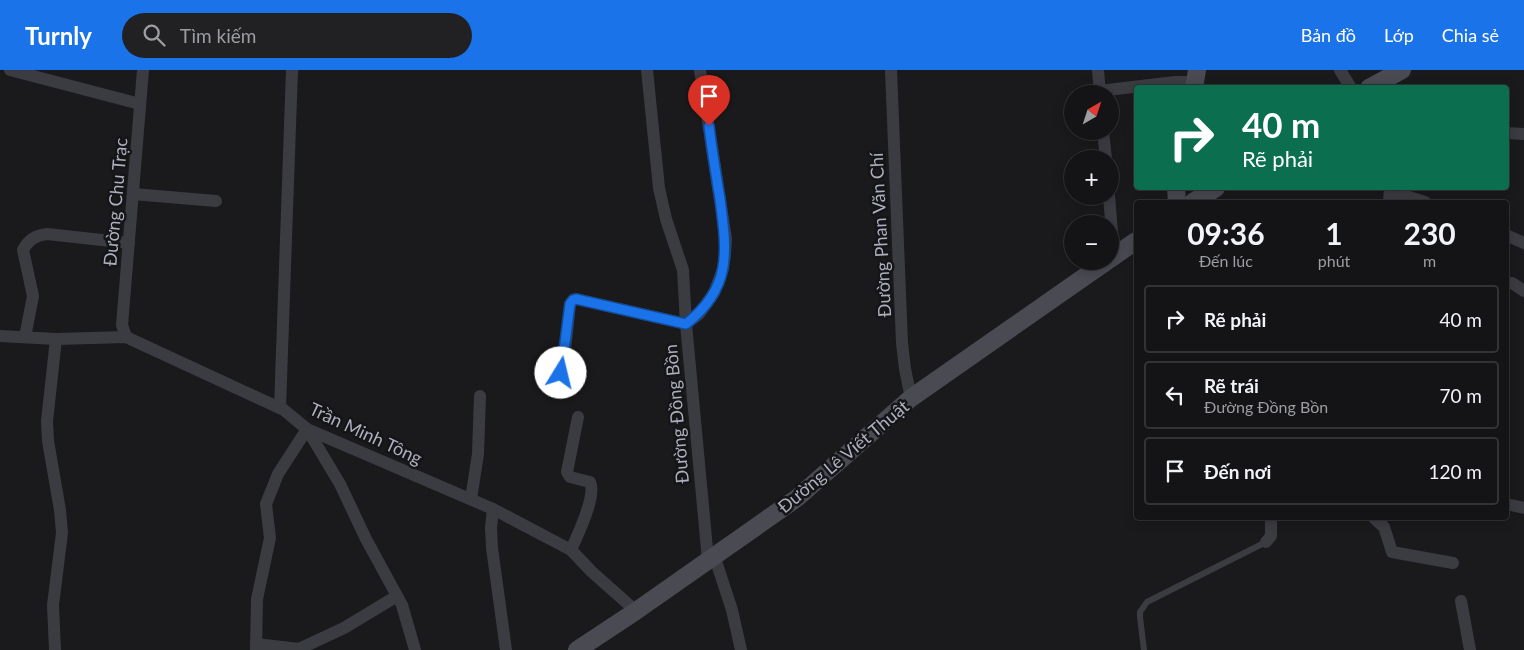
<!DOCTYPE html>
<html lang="vi">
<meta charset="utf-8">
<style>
:root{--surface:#141416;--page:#212123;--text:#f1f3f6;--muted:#9d9ea1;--line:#333335;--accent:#1a73e8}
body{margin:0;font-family:Lato,sans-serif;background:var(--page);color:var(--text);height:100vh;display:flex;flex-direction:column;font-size:19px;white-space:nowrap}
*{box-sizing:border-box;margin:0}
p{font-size:16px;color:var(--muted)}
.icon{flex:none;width:28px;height:28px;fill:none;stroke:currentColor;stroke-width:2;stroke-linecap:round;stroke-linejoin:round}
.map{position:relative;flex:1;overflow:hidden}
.sheet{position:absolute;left:1134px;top:130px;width:375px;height:320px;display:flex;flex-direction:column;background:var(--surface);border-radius:5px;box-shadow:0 2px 12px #0003,0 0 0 1px var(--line)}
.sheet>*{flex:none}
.banner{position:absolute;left:1134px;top:15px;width:375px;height:105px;border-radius:5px;box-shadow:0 2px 12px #0003,0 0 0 1px var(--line);background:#0b6e4f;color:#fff;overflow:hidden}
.needle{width:32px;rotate:39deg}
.controls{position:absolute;left:1064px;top:15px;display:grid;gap:10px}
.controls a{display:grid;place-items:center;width:55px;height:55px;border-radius:50%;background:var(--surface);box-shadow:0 2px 12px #0003,0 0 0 1px var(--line);font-size:25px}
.pin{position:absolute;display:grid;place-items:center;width:42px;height:42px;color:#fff;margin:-51px -21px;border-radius:50% 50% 50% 0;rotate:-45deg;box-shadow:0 0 5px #0007}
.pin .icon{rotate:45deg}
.me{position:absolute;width:55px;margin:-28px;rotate:9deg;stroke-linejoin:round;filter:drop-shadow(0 0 4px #0008)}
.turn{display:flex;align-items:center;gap:18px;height:105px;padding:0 25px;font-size:22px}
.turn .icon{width:65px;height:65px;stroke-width:2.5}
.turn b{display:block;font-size:35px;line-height:42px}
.eta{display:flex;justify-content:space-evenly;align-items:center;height:85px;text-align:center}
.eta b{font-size:30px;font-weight:700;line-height:35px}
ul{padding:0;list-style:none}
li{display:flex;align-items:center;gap:15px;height:68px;margin:0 10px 8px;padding:0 15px;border:2px solid var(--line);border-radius:5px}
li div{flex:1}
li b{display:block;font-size:19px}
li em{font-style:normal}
header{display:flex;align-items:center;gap:30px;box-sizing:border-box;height:70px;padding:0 25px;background:var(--accent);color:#fff}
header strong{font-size:24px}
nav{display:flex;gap:28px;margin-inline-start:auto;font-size:18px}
.search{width:350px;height:45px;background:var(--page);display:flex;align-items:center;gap:12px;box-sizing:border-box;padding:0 18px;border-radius:28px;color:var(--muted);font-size:19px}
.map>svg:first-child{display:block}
</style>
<header>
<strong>Turnly</strong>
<div class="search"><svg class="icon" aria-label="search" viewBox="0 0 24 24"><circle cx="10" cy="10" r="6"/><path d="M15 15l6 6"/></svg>Tìm kiếm</div>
<nav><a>Bản đồ</a><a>Lớp</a><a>Chia sẻ</a></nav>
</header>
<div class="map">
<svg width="1524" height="580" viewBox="0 0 1524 580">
<rect width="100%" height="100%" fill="#1a1a1d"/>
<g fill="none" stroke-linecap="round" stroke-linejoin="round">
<polyline stroke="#3b3b42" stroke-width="6" points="1144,580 1140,547 1140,542 1147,532 1266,472"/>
<g stroke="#3b3b42" stroke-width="12">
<polyline points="10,0 140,34"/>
<polyline points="700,0 726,169 725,185 723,199 714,223 699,244 686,254 708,490"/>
<polyline points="891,0 902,273 905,299 911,328"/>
<polyline points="1098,0 1100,24"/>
<polyline points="1340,0 1351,18"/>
<polyline points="1099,21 1175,12 1195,12"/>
<polyline points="1103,61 1106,89"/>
<polyline points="1506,63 1524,64"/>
<polyline points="1390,121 1425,132"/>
<polyline points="133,124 216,131"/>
<polyline points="1109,126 1114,186"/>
<polyline points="1389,132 1390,118"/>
<polyline points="1506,165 1524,173"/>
<polyline points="1512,213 1524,221"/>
<polyline points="0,266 56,269 126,267 284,340 307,359 493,439 571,480 592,502 636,541"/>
<path d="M25 267 33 226 23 180C28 170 36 165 47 164L129 173"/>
<polyline points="126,267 122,255 143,0"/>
<polyline points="559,317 564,289 570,234 573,230 576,229 686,254 683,200 666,149 659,118 647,0"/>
<polyline points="280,338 292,0"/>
<polyline points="471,429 478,384 480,326"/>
<polyline points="1506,434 1524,438"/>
<polyline points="493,439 491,458 492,478 506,580"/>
<polyline points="1374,448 1384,457 1392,482 1453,493"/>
<polyline points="1266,472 1271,466 1271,448"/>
<path d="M571 480C577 466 597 426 590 412L570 407 567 402 578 347"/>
<polyline points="714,485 732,540 741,580"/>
<polyline points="1461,531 1470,580"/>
<polyline points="256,574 299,579 344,558 397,526"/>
<polyline points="55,580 53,535 62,463 60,440 48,371 47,351 56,269"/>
<polyline points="256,580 257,529 270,468 266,434 278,404 307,359 340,414 366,469 402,535 415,580"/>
</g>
<g stroke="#494a52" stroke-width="18">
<polyline points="1194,18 1197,0"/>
<polyline points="1369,18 1402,0"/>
<polyline points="1176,118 1177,132"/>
<polyline points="1193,132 1216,118"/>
<polyline points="1110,189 1136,171"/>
<polyline points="577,580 636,541 797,428 911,328 1107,191"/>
</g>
</g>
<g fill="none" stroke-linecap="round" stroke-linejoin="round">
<g stroke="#114b97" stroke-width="12">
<path id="route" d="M561 303 570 234 573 230 576 229 686 254C732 218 727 182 720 129 716 105 712 81 709 56"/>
</g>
<use href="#route" stroke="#1a73e8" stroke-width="9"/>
</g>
<g text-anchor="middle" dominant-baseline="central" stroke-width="5" stroke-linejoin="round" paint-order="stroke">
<g font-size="18" fill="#acafbd" stroke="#151518">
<text transform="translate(115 132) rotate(-85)">Đường Chu Trạc</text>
<text transform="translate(880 165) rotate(-93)">Đường Phan Văn Chí</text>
<text transform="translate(676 344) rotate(-95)">Đường Đồng Bồn</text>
<text transform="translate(366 363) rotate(25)">Trần Minh Tông</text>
<text transform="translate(843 386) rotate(-40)">Đường Lê Viết Thuật</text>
</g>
</g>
</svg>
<div class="controls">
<a><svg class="needle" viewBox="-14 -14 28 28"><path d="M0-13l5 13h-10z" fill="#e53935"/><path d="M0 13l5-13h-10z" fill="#9d9ea1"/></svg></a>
<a>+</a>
<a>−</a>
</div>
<div class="pin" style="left:709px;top:56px;background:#d93025"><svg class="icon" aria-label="arrive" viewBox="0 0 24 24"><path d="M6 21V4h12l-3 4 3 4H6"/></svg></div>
<svg class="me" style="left:561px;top:303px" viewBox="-20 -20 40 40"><circle r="19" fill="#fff"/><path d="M0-13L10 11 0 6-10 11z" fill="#1a73e8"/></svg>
<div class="banner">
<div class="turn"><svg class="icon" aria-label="right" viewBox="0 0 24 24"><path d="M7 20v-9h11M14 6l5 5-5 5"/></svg><div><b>40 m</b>Rẽ phải</div></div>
</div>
<section class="sheet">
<div class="eta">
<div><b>09:36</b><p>Đến lúc</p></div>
<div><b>1</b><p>phút</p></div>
<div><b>230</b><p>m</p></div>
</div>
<ul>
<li><svg class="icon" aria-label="right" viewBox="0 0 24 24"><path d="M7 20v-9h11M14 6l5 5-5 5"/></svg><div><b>Rẽ phải</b></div><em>40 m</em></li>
<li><svg class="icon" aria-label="left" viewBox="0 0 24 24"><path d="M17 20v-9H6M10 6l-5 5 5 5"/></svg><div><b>Rẽ trái</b><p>Đường Đồng Bồn</p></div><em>70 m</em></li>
<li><svg class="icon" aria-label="arrive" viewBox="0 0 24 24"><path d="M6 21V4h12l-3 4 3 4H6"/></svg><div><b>Đến nơi</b></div><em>120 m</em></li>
</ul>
</section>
</div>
